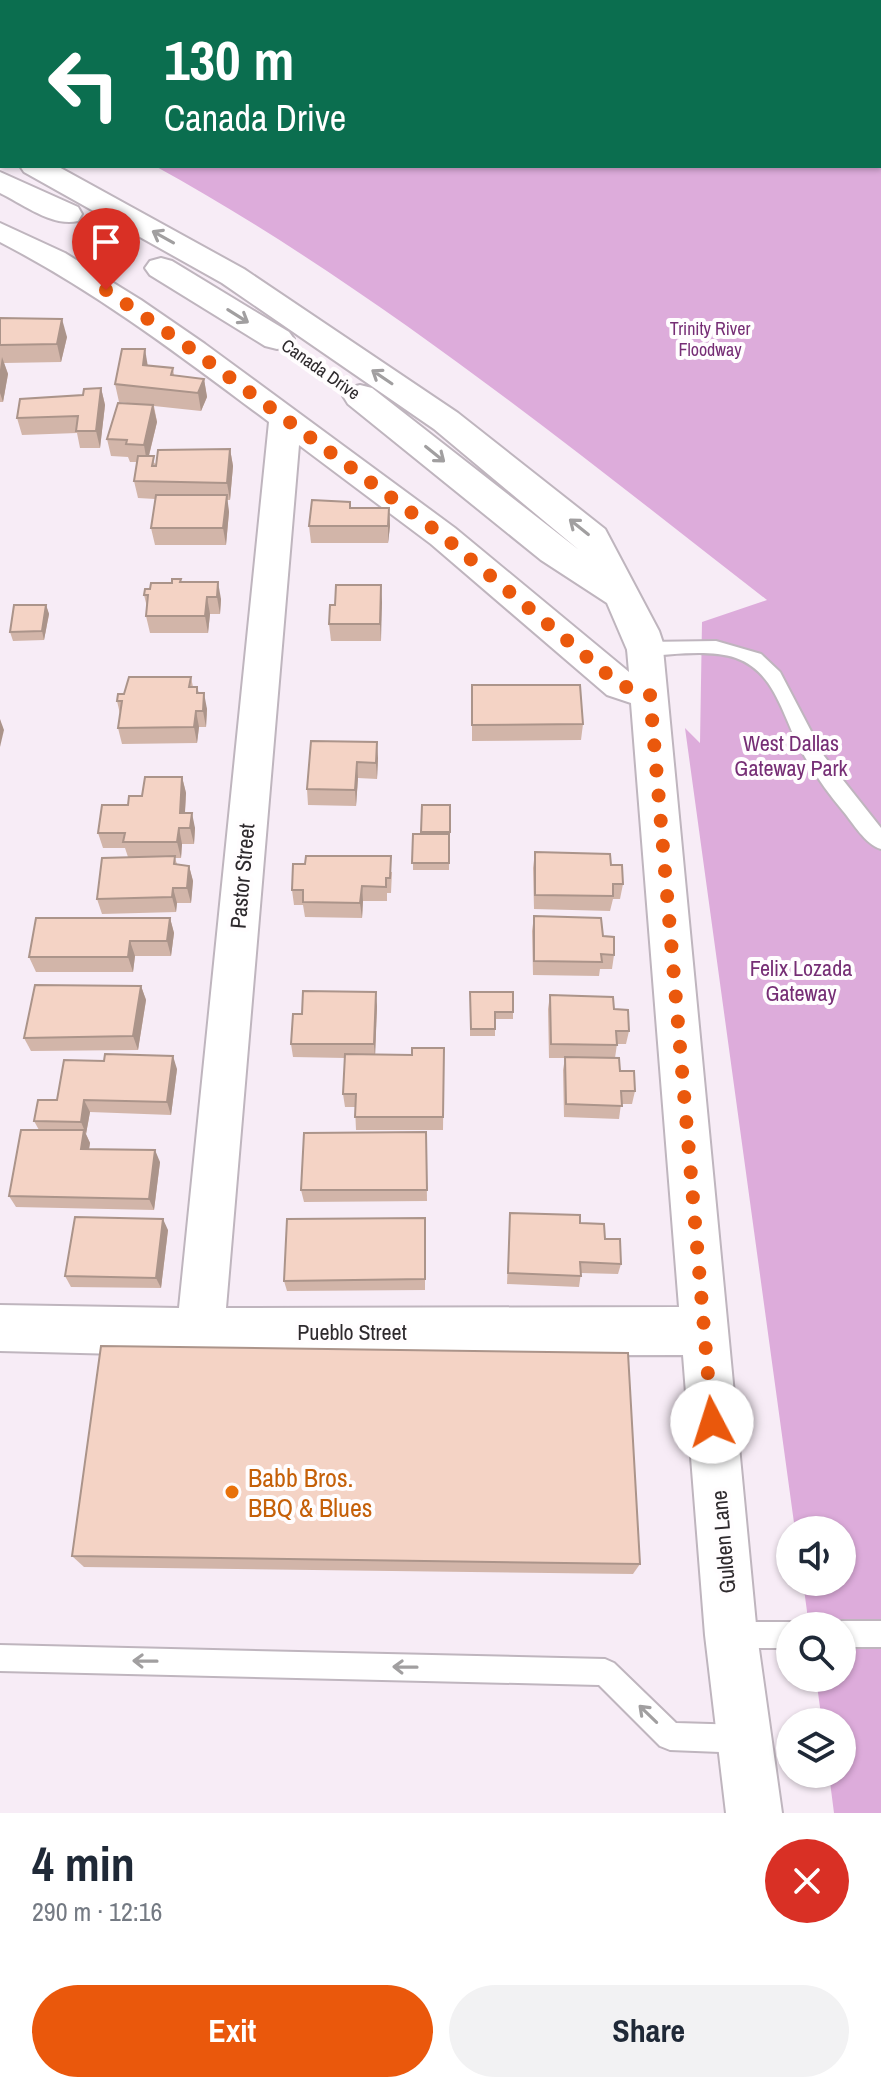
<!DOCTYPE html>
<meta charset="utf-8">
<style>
:root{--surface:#fff;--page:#f2f2f3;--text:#1f2937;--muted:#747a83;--accent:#ea580c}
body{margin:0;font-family:"Archivo Narrow",sans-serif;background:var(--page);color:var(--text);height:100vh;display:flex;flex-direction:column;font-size:30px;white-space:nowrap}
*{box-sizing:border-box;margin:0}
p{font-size:26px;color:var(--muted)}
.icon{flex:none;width:44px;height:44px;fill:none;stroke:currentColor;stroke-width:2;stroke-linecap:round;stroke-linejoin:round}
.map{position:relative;height:1813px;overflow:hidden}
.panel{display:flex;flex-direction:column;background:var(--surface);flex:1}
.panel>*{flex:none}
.guide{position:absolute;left:0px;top:0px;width:882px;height:168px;box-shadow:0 2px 6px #0004;background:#0b6e4f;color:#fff;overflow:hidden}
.buttons{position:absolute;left:776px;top:1516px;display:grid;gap:16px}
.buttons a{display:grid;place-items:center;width:80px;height:80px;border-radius:50%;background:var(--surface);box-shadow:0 2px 6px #0004;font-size:40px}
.pin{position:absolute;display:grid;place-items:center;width:68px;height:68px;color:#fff;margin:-82px -34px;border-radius:50% 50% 50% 0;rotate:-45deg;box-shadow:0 0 8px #0007}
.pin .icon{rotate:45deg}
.me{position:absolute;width:88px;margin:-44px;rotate:355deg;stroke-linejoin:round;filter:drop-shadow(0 0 6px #0008)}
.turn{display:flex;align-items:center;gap:28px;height:168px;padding:0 32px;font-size:36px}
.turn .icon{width:104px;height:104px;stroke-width:2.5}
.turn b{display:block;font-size:56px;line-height:68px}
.round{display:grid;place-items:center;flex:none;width:84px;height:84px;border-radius:42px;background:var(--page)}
.headline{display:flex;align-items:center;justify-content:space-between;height:136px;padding:0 32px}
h1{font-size:48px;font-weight:700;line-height:60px}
.button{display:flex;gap:16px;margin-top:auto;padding:16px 32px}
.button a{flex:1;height:92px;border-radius:48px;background:var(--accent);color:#fff;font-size:32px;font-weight:700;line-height:92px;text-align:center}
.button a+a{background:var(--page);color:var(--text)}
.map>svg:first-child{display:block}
</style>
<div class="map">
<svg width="881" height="1813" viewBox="0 0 881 1813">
<rect width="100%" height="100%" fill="#f7ecf6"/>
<path fill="#ddacdb" d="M0 0H881V1813H834L829 1774H842V1722H822L816 1678H842V1626H809L803 1582H842V1530H795L685 728 700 743 702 622 767 600C570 447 374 287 155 166H880V2H2V94Z"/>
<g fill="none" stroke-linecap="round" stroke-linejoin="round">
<g stroke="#bfb5be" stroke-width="4">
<g id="lane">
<path d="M716 641 761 654 780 672 824 756 881 828V849C865 844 853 823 843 811 827 792 813 772 801 750 783 718 776 672 736 658 708 649 674 655 645 656L636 649 645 642Z"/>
<polygon points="842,1621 881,1621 881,1647 842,1647 842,1626 832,1626"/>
<polygon points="731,1622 790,1622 799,1626 790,1626 790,1648 731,1648 722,1644 718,1635 722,1626"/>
<polygon points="0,1645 605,1659 614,1663 676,1723 745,1725 755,1729 759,1739 755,1749 745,1753 670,1750 660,1746 599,1685 0,1671"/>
</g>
</g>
<g stroke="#bfb5be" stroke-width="4">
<path id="street" d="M0 223 65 253 141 300 205 344 455 528 629 672 627 649 632 640 645 636 658 640 663 649 757 1635 782 1813H726L705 1635 683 1355 200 1356 0 1351V1305L179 1308 269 422C182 357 97 292 0 242ZM299 445 431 544 607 695 631 703 679 1307 226 1308Z"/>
</g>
<g stroke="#bfb5be" stroke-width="4">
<g id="secondary">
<polygon points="0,140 2,141 2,159 0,158"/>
<polygon points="20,166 57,166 244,269 458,413 605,529 659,631 665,649 659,659 645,664 631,659 607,603 541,560 348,404 343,396 348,388 360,385 372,388 579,550 434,429 222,283 24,172"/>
<path d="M0 172 78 207 82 214 78 221C52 227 23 204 0 193Z"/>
<polygon points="161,258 172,261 289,332 294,339 289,346 277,349 265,346 150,275 145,268 150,261"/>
</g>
</g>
<use href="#lane" fill="#fff" fill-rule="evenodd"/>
<use href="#street" fill="#fff" fill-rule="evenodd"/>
<use href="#secondary" fill="#fff" fill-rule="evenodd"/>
</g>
<g fill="#d2b5a9">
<polygon points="0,318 67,337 61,362 4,363 8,374 3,402 0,402"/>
<polygon points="148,366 173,368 174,375 204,379 207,397 201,411 154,406 157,422 149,456 156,465 230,449 233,466 230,500 227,500 229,512 226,545 155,545 151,528 155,499 138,498 134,481 137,462 130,462 128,457 111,456 107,439 136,404 119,402 115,384"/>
<polygon points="101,388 105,405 100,448 80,448 77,433 22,435 17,418 83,395"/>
<polygon points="351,508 389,508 390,526 388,543 311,543 309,526"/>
<polygon points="181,579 181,582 221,599 220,614 210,614 208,633 150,633 146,616 147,607 144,595 150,589"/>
<polygon points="381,585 381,641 331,641 329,624 335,605"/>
<polygon points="46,605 49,614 44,640 13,641 10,632"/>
<polygon points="191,677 193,687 197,687 199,693 207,709 206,727 199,727 197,743 122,744 118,728 120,714 117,701 124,694"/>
<polygon points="472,685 583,724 581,740 472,741"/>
<polygon points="311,741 378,758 377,779 358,778 356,806 308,805 307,789"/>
<polygon points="182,777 186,793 185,813 195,828 194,844 182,844 181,858 175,858 177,864 189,866 193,881 191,903 177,903 176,912 102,914 97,899 128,857 125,848 103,848 98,833 128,805 142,796"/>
<polygon points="422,805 450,805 449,870 413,870 413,834 421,834"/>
<polygon points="535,852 611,865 623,884 620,899 613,899 610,911 534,909 533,868"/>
<polygon points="305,864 392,872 391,893 387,893 387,901 363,901 362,918 305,917 303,905 294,905 292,890"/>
<polygon points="534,916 603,936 614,955 612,969 600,969 599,976 533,975 532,931"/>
<polygon points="170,918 174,933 171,956 135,956 133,972 36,972 29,957"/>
<polygon points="141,986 146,1000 138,1050 31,1051 24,1038"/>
<polygon points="470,992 513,1012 513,1019 495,1019 495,1036 470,1036"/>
<polygon points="550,995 614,1009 629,1031 626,1044 617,1044 615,1058 620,1071 635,1091 632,1104 621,1104 619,1119 564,1117 563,1070 565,1058 549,1058 548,1009"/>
<polygon points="377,1006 375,1055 412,1055 444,1048 443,1130 356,1130 355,1107 345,1107 343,1094 345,1058 293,1057 291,1044 302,1014"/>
<polygon points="177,1069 171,1115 90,1112 86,1134 90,1143 89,1149 160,1162 154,1210 16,1207 9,1196 39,1130 34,1121 57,1100"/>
<polygon points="426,1132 427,1201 304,1202 301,1190"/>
<polygon points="510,1213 580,1223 605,1239 621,1264 618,1274 581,1273 579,1287 507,1284"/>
<polygon points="425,1218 425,1290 287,1291 284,1281"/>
<polygon points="168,1230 161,1288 71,1287 65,1276"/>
<polygon points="72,1556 640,1564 633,1574 84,1567"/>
</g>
<g fill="#ab948a">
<polygon points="62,319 67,337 61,362 57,344"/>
<polygon points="145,349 148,367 143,365"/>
<polygon points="2,357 8,374 3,402 0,393 0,370"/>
<polygon points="204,379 207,397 201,411 198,393"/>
<polygon points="101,388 105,405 100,448 96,431"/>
<polygon points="153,405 157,422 147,463 144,445"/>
<polygon points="230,449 233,466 230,500 227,483"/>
<polygon points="227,495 229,512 226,545 223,528"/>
<polygon points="389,508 390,526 388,543 388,526"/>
<polygon points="218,582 221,599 220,614 217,597"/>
<polygon points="381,585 382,602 381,641 380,624"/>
<polygon points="207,597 210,614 208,633 205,616"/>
<polygon points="46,605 49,614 44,640 42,631"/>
<polygon points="204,693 207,709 206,727 203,711"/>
<polygon points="196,711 199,727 197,743 194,727"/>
<polygon points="0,719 4,730 0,747"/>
<polygon points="377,742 378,758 377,779 376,763"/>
<polygon points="357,762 358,778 356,806 355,790"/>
<polygon points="182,777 186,793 184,828 180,813"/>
<polygon points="192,813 195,828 194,844 190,828"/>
<polygon points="179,828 182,844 181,858 177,842"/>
<polygon points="189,866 193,881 191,903 187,888"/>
<polygon points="362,886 363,901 362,918 360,903"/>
<polygon points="173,888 177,903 176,912 172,897"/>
<polygon points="170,918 174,933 171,956 167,941"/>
<polygon points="130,941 135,956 133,972 128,957"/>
<polygon points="141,986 146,1000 138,1050 133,1036"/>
<polygon points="376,992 377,1006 375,1058 374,1044"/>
<polygon points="173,1056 177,1069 171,1115 167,1102"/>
<polygon points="84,1100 90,1112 86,1134 81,1122"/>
<polygon points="84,1130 90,1143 87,1161 81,1149"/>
<polygon points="155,1150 160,1162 154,1210 149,1199"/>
<polygon points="163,1219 168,1230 161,1288 156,1278"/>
</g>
<g fill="#f4d3c5" stroke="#ab948a" stroke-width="2">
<polygon points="0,318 62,319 57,344 0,345"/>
<polygon points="122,349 145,349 143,365 173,368 171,375 204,379 198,393 115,384"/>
<polygon points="101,388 96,431 76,431 78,416 17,418 20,399 83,395 84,389"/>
<polygon points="118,403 153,405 144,445 126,444 127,440 107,439"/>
<polygon points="230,449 227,483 134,481 138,456 154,456 152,466 156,466 158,450"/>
<polygon points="156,495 227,495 223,528 151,528"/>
<polygon points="312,500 350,502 350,508 389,508 388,526 309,526"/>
<polygon points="172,579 181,579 180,582 218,582 217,597 207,597 205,616 146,616 148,595 144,595 145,589 150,589 151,583 172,583"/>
<polygon points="336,585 381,585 380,624 329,624 330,605 335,605"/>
<polygon points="14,605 46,605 42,631 10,632"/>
<polygon points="129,677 191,677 189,687 197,687 197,693 204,693 203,711 196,711 194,727 118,728 122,701 117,701 118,694 124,694"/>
<polygon points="472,685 580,685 583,724 472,725"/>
<polygon points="311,741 377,742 376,763 357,762 355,790 307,789"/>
<polygon points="145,777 182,777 180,813 192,813 190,828 179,828 177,842 123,842 125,833 98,833 102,805 128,805 129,796 142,796"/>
<polygon points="422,805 450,805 450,832 421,832"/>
<polygon points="413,834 449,834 449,863 412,863"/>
<polygon points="535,852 610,854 611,865 622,865 623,884 613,884 613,896 535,895"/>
<polygon points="175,856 174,864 189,866 187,888 173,888 172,897 97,899 102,858"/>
<polygon points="306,856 391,856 390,878 386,878 386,887 362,886 360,903 303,902 303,890 292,890 293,864 305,864"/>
<polygon points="534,916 601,918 603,936 614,937 614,955 601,954 602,962 534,961"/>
<polygon points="36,918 170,918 167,941 130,941 128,957 29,957"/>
<polygon points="35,985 141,986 133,1036 24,1038"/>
<polygon points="303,991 376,992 374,1044 291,1044 293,1014 302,1014"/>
<polygon points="470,992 513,992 513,1012 495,1012 495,1029 471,1029"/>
<polygon points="550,995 613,997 614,1009 628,1010 629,1031 616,1031 617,1045 551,1044"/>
<polygon points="412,1048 444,1048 443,1117 355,1117 356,1094 343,1094 345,1054 412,1055"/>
<polygon points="105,1054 173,1056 167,1102 84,1100 81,1122 34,1121 38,1100 57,1100 64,1060 104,1061"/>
<polygon points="565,1057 619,1058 620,1071 634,1071 635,1091 621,1091 622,1106 566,1104"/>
<polygon points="21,1130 84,1130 81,1149 155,1150 149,1199 9,1196"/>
<polygon points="426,1132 427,1190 301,1190 304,1133"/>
<polygon points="510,1213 580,1215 580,1223 604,1224 605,1239 620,1239 621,1264 580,1262 581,1276 508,1273"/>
<polygon points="75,1217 163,1219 156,1278 65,1276"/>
<polygon points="425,1218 425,1279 284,1281 287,1219"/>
<polygon points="101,1346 628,1353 640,1564 72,1556"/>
</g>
<defs><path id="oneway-shaft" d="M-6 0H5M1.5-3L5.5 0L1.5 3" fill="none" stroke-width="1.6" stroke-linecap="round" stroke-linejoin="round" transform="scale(2)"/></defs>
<g stroke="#a19fa0">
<use href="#oneway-shaft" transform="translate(163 237) rotate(-151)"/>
<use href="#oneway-shaft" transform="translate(238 316) rotate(32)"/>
<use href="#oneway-shaft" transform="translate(382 377) rotate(-146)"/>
<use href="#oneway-shaft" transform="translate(435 454) rotate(39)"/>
<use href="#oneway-shaft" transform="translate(579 527) rotate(-141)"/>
<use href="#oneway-shaft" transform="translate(145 1661) rotate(-179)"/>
<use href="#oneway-shaft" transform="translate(405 1667) rotate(-179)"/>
<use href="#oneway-shaft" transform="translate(648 1714) rotate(-136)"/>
</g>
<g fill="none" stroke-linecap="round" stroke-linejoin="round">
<polyline stroke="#ea580c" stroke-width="14" stroke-dasharray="0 25.2" points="106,290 194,351 443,536 620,685 650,695 712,1422"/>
</g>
<circle fill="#e8710a" stroke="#fffdfe" stroke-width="3" cx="232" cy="1492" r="8"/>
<g text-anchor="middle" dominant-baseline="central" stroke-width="8" stroke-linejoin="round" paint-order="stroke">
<g font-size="18" fill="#762e75" stroke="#fffdfe">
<text x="710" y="328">Trinity River<tspan x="710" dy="21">Floodway</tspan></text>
</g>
<g font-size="18" fill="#2e2a2d" stroke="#fffdfe">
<text transform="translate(321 369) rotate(35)">Canada Drive</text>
</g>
<g font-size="22" fill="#762e75" stroke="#fffdfe">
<text x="791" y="743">West Dallas<tspan x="791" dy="25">Gateway Park</tspan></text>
<text x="801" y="968">Felix Lozada<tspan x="801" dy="25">Gateway</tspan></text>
</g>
<g font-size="22" fill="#2e2a2d" stroke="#fffdfe">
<text transform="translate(242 876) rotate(-85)">Pastor Street</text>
<text x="352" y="1332">Pueblo Street</text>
<text transform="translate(723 1542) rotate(-95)">Gulden Lane</text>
</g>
<g font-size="26" fill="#c56008" stroke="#fffdfe" text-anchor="start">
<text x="248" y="1477">Babb Bros.<tspan x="248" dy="30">BBQ &amp; Blues</tspan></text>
</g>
</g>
</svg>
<div class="buttons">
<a><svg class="icon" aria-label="sound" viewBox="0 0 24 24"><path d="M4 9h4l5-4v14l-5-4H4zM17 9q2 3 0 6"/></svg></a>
<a><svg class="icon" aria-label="search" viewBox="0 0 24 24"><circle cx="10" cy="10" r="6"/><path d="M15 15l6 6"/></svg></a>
<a><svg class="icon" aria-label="layers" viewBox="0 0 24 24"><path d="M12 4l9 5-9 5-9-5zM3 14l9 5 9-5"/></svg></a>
</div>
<div class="pin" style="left:106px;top:290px;background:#d93025"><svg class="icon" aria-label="arrive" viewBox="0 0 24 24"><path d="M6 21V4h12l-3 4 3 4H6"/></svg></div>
<svg class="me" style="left:712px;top:1422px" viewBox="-20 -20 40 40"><circle r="19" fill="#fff"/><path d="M0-13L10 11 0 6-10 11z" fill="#ea580c"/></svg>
<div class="guide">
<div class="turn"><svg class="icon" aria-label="left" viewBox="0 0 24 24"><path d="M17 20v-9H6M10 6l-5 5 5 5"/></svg><div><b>130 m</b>Canada Drive</div></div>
</div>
</div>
<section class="panel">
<div class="headline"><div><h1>4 min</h1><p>290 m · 12:16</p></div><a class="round" style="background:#d93025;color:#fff"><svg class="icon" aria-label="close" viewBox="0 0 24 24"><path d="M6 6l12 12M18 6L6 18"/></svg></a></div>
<div class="button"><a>Exit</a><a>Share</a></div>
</section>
